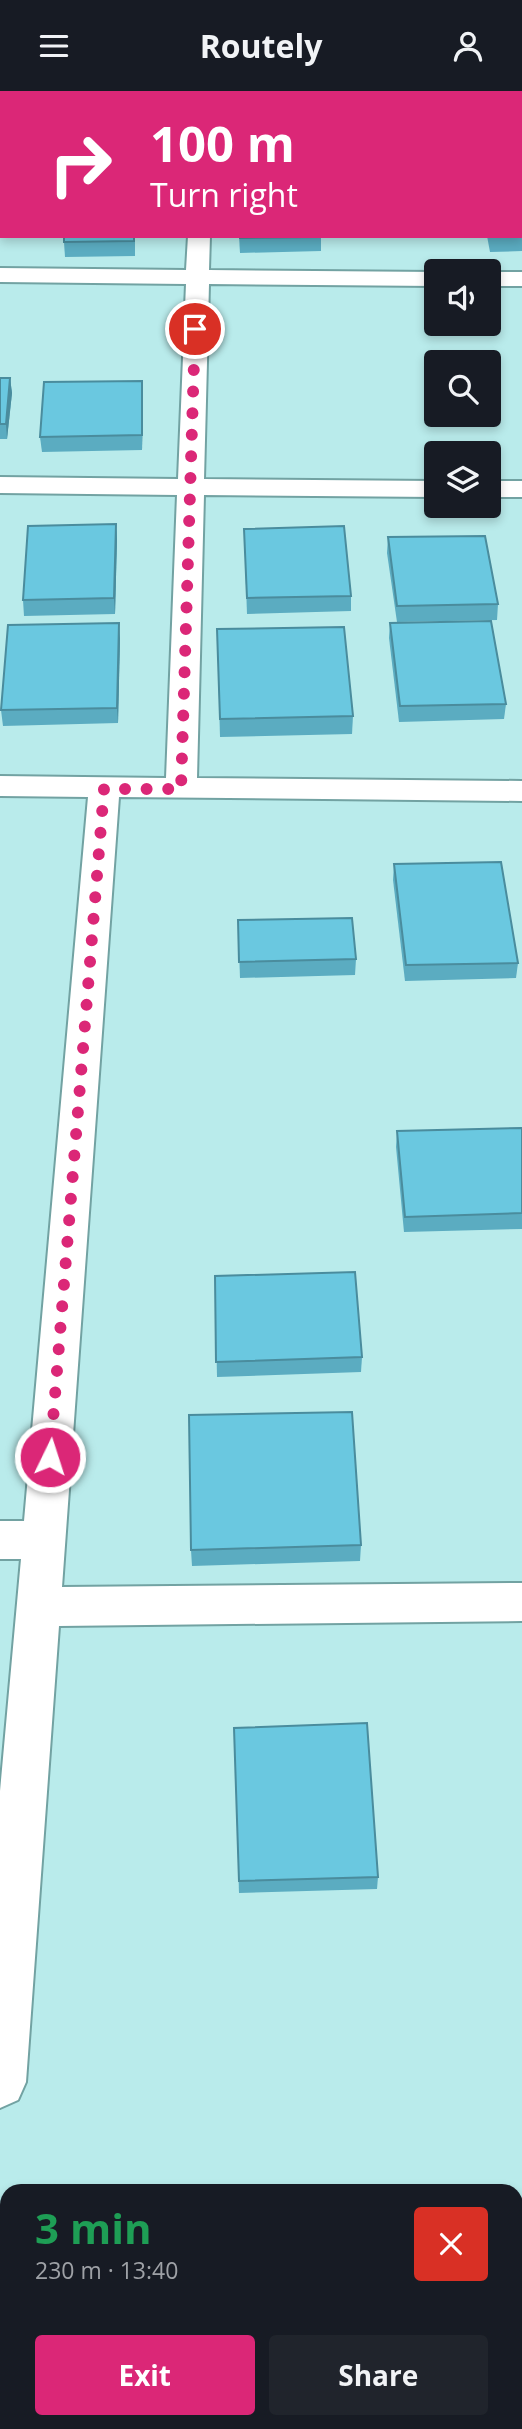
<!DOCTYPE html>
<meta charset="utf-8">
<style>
:root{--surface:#171b24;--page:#20242c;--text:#f1f3f6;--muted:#9ea1a6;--accent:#db2777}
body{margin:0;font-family:"Open Sans",sans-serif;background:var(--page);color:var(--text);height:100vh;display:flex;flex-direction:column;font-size:26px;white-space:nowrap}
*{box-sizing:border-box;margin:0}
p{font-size:23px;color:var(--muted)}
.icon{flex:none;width:38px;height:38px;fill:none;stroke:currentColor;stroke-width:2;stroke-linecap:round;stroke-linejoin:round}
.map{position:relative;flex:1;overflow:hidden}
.sheet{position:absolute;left:0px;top:2093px;width:523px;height:245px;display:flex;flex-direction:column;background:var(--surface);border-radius:21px 21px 0 0;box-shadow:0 4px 10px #0003}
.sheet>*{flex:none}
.top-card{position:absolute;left:0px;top:0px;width:523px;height:147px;box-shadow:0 4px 10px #0003;background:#db2777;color:#fff;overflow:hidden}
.tools{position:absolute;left:424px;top:168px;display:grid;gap:14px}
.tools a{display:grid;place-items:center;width:77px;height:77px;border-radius:7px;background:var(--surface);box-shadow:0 4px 10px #0003;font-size:35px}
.pin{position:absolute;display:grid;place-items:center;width:60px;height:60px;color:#fff;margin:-30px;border:4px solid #fff;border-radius:50%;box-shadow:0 2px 7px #0007}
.me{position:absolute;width:77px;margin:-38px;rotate:4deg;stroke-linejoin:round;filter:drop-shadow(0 0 5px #0008)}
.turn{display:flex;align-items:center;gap:24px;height:147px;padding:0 35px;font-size:32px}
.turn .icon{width:91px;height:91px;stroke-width:2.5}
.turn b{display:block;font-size:49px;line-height:60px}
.round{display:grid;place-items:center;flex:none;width:74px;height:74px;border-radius:7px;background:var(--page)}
.overview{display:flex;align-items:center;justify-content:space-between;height:119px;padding:0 35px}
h1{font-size:42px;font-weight:700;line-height:52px;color:#1e9e55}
.button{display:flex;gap:14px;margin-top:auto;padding:14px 35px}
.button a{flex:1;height:80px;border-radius:7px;background:var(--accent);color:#fff;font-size:28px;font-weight:700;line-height:80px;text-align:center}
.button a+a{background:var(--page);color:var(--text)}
header{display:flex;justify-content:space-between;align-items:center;height:91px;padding:0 35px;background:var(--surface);font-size:32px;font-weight:700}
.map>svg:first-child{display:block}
</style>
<header><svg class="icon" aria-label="menu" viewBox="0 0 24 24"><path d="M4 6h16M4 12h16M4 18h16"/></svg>Routely<svg class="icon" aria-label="person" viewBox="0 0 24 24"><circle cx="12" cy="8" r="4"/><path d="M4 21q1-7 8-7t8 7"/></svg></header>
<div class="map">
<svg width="522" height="2338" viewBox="0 0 522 2338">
<rect width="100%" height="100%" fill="#b9ebeb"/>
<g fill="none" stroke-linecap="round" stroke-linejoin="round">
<g stroke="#72a2a2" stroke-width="4">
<g id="street">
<rect x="193" y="0" width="20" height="2"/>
<polygon points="188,145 210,145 209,179 436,181 436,195 209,193 204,388 436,390 436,406 204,404 197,687 522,690 522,710 119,706 62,1496 522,1492 522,1530 59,1535 26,1991 18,2009 0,2017 0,1700 21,1468 0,1468 0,1430 24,1430 88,706 0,705 0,685 166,687 177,404 0,402 0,386 178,388 186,193 0,191 0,177 186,179"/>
<rect x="488" y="181" width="34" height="14"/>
<rect x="488" y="390" width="34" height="16"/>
</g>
</g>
<use href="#street" fill="#fff" fill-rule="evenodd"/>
</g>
<g fill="#5bacc1">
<rect x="0" y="46" width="2" height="45"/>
<polygon points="522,58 522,160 490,161 487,145 522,145"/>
<polygon points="135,145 135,165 65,166 64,151"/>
<polygon points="239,145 321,145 321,160 240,162"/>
<polygon points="0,287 10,287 12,302 7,348 0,348"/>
<polygon points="143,305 142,359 42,361 40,346"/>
<polygon points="116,433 117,448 115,523 24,525 23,509"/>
<polygon points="244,438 351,505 351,520 247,523"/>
<polygon points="388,446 498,513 497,529 397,531 387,462"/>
<polygon points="390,532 506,613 504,628 399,631 389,547"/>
<polygon points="217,538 353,625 352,643 220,646"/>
<polygon points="120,547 118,632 3,635 1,619"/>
<polygon points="394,773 518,872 516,887 405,890 393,789"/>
<polygon points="238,829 356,868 355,884 240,887"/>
<polygon points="522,1037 522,1138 404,1141 396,1056 397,1040"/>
<polygon points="215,1185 362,1266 361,1281 217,1286"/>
<polygon points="361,1454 360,1470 192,1475 191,1459"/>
<polygon points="234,1637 378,1786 377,1798 239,1802"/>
</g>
<g fill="#4a8c9d">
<polygon points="10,287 12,302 7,348 6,333"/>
<polygon points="142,290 143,305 142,359"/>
<polygon points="116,433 117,448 115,523 114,507"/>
<polygon points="119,532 120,547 118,632 117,617"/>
</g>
<g fill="#6ac8e0" stroke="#4a8c9d" stroke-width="2">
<rect x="0" y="46" width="2" height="31"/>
<polygon points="522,110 522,146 492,146 491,145 522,145"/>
<polygon points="64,145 134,145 134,150 64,151"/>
<polygon points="240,145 321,145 321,146 240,147"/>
<polygon points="0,287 10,287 6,333 0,333"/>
<polygon points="142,290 142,344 40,346 44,291"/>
<polygon points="116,433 114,507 23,509 28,435"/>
<polygon points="344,435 351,505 247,507 244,438"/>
<polygon points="485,445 498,513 397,515 388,446"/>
<polygon points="491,530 506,613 400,615 390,532"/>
<polygon points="119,532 117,617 1,619 8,534"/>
<polygon points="344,536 353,625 220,628 217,538"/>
<polygon points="501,771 518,872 406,874 394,773"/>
<polygon points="352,827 356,868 239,871 238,829"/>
<polygon points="522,1037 522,1122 405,1126 397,1040"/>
<polygon points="355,1181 362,1266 216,1271 215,1185"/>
<polygon points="352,1321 361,1454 191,1459 189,1324"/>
<polygon points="367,1632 378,1786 239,1790 234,1637"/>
</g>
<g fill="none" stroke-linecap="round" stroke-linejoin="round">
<polyline stroke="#db2777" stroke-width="12" stroke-dasharray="0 21.6" points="50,1366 104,698 181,698 195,238"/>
</g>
</svg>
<div class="tools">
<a><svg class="icon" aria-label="sound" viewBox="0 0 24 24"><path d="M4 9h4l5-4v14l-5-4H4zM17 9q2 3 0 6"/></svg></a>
<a><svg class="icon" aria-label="search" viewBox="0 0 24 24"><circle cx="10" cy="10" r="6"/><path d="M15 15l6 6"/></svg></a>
<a><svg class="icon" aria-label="layers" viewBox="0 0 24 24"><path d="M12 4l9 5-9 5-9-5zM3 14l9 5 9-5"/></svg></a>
</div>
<div class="pin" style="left:195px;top:238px;background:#d93025"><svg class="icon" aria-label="arrive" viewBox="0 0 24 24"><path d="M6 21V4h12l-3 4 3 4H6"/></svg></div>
<svg class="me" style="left:50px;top:1366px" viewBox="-20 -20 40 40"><circle r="17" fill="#db2777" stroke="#fff" stroke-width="3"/><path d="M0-11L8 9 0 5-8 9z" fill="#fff"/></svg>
<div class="top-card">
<div class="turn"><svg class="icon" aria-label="right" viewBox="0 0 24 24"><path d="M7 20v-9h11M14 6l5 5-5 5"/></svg><div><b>100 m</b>Turn right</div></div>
</div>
<section class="sheet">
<div class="overview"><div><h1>3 min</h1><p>230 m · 13:40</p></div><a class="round" style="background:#d93025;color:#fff"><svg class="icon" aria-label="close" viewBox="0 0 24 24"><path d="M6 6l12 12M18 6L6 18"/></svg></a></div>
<div class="button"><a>Exit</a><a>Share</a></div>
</section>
</div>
